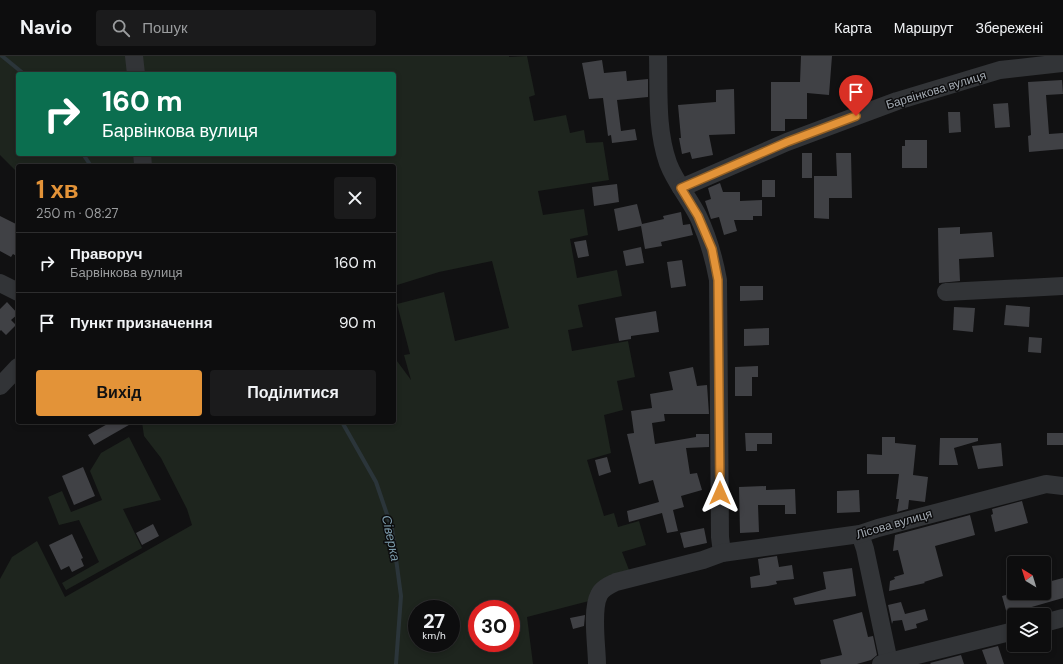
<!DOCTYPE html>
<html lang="uk">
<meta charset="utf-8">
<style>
:root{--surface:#0d0d0e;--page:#1b1b1c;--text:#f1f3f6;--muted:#9a9c9e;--line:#2d2d2e;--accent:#e39338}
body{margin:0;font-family:"DM Sans",sans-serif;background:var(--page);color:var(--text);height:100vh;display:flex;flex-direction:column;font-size:15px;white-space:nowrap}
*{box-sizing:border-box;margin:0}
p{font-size:13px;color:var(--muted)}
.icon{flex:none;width:22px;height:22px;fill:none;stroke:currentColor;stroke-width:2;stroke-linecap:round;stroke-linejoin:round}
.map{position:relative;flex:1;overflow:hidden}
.sheet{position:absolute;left:16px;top:108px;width:380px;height:260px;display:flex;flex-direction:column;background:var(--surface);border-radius:4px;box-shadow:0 2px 6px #0003,0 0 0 1px var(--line)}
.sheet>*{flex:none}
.top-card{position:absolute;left:16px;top:16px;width:380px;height:84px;border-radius:4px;box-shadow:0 2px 6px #0003,0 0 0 1px var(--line);background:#0b6e4f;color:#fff;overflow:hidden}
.needle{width:26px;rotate:322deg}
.tools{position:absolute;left:1007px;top:500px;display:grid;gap:8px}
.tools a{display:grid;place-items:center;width:44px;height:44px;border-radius:4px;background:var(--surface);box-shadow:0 2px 6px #0003,0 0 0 1px var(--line);font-size:20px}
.speed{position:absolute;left:408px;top:544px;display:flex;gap:8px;font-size:20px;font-weight:700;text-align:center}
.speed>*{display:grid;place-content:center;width:52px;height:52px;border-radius:50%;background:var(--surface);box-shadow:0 2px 6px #0003,0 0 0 1px var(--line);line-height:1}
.speed small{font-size:10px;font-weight:400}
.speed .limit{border:6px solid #d22;background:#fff;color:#111}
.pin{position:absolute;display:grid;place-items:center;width:34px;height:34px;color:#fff;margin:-41px -17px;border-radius:50% 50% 50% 0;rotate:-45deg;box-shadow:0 0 4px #0007}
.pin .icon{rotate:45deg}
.me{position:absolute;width:44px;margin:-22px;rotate:0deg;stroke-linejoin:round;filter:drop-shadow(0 0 3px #0008)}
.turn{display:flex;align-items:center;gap:14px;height:84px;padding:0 20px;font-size:18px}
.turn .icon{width:52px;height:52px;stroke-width:2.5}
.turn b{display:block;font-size:28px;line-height:34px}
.round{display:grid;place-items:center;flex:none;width:42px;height:42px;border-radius:4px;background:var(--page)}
.head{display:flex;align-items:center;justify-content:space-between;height:68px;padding:0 20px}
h1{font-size:24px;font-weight:700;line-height:30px;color:var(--accent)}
.action{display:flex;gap:8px;margin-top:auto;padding:8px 20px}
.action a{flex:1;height:46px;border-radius:4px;background:var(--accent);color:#111;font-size:16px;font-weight:700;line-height:46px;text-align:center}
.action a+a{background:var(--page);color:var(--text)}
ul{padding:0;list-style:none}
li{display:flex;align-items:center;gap:12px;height:60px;padding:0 20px;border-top:1px solid var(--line)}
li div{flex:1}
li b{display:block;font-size:15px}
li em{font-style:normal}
header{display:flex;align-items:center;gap:24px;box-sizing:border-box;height:56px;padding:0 20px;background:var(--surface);border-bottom:1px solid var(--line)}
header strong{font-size:19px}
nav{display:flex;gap:22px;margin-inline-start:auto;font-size:14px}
.search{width:280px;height:36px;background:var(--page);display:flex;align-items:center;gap:10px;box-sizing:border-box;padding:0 14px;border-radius:4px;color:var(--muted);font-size:15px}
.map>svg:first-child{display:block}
</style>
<header>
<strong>Navio</strong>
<div class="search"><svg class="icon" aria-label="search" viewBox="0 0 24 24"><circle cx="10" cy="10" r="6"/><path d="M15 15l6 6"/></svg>Пошук</div>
<nav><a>Карта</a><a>Маршрут</a><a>Збережені</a></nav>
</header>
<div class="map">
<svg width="1063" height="608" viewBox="0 0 1063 608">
<rect width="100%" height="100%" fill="#111112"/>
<g fill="#1e251e" fill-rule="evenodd">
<polygon points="0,0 128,0 129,18 18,18 18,98 133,98 134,110 18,110 18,117 0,99"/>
<path d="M140 0H509V1L527 0 535 39 529 41 534 65 566 59 570 77 584 74 586 87 603 86 609 124 538 135 543 159 584 153 588 179 570 183 577 222 617 214 622 240 578 249 583 271 568 274 572 295 628 285 635 321 617 325 623 354 604 359 611 397 587 404 604 460 614 457 618 471 639 465 646 489 622 496 629 514 610 519 611 524 589 545 527 561 533 608H0V523L12 501 37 485 65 541 192 469 187 453 161 402 144 380 142 366H394V301L411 324 404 299 410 298 397 248 444 236 455 285 509 272 492 205 439 216 394 230V110H147V98H394V18H142ZM417 553H451V587H417ZM477 553H511V587H477Z"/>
<polygon points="129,381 161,444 123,453 142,492 66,534 62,527 99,506 79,464 59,469 48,441 62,435 71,456 102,444 90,415 101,397"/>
</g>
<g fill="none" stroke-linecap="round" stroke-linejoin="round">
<g stroke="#2b353a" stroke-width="4">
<polyline points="2,0 24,18"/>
<polyline points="83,98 91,110"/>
<polyline points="342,366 376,426 392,473 401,540 396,608"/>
</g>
</g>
<g fill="#404145">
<polygon points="801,0 832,0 829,39 807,37 807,63 785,63 785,75 771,75 771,26 800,26"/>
<polygon points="602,4 604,17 626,15 627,25 648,23 648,41 617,44 621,75 635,73 637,84 612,87 611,79 608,80 603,42 589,43 582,7"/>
<polygon points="1062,24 1063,38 1046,39 1049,78 1063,77 1063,93 1029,96 1028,80 1031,79 1028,26"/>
<polygon points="734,33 735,78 709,79 713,99 692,103 690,96 682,98 679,82 681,82 678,49 716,46 716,34"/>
<polygon points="1008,47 1010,71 995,72 993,48"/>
<polygon points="948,56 960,56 961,76 949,77"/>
<polygon points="905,84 927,84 927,112 902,112 902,90 905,90"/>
<rect x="802" y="97" width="10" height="25"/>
<polygon points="836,97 851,97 852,142 829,142 829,163 814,162 814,120 837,120"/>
<rect x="762" y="124" width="13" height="17"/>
<polygon points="720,127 723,136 740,136 740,145 762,144 762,160 753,160 753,164 734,164 737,175 724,179 719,161 711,163 705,145 711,143 708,132"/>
<polygon points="617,128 619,146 594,150 592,131"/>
<polygon points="637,148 642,168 664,163 663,160 681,156 683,169 690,168 693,179 661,186 662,190 645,193 641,170 618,175 614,153"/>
<polygon points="0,160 18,169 18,201 13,198 11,201 0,195"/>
<polygon points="960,171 960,178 992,176 994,201 959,203 960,225 939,227 938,172"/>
<polygon points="586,184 589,200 578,202 574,186"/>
<polygon points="641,191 644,207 626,210 623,195"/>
<polygon points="682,204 686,230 671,232 667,206"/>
<polygon points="740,230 763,230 763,244 740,245"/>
<polygon points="7,246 18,258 11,264 16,269 6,279 1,274 0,275 0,253"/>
<polygon points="1006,249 1030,251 1029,271 1004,269"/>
<polygon points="954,251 975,252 973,276 953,274"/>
<polygon points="656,255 659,276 631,280 631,283 619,285 615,262"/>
<polygon points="769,272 769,289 744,290 744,273"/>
<polygon points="1029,281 1042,282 1041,297 1028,296"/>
<polygon points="758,310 758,321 752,321 752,340 735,340 735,311"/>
<polygon points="693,311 697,330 707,329 709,358 664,358 665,365 652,367 655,388 696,381 696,378 709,378 709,391 686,392 690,418 697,417 702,434 681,440 684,451 673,454 678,475 667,477 662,457 629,466 627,455 659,446 653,424 639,428 627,378 634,377 631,355 652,352 650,338 673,334 669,316"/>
<polygon points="111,366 134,366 94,389 88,379"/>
<polygon points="745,377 772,377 772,388 757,388 757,395 746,395"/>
<rect x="1047" y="377" width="16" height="12"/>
<polygon points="882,381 895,381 895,387 916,389 913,419 928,421 925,446 909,444 908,453 897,456 899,443 896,443 899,418 867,418 867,398 882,399"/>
<polygon points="940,382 978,382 978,385 954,392 958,409 939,409"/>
<polygon points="1001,387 1003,410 978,413 972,390"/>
<polygon points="607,401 611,416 599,420 595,404"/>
<polygon points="83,411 95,440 74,449 62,420"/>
<polygon points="766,430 766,434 795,433 796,458 785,458 785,449 758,449 759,476 740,477 739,431"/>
<polygon points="859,434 860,456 837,457 837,435"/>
<polygon points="1022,445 1028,467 995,476 991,459 993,458 992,453"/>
<polygon points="970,459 975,479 935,490 943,520 924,526 925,527 889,535 890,525 895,523 894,521 904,518 898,494 893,495 895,479"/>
<polygon points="153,468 159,480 142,489 136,477"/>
<polygon points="704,472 707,487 684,492 680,477"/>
<polygon points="72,478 83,502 81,503 84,510 72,516 69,510 61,514 49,489"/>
<polygon points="777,500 779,511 792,509 794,523 776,525 777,528 768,530 751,532 750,521 760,519 758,503"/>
<polygon points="852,512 856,540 795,549 793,542 826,533 823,516"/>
<polygon points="1063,522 1063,542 1007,558 1002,540 1014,537 1044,537 1044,527"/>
<polygon points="901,546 905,558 925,553 928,564 916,568 917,572 905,575 902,564 893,565 892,568 888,549"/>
<polygon points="862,556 868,581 873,580 877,599 871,604 857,608 821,608 820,604 842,599 833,564"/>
<polygon points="585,559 584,570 573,573 570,562"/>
<polygon points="998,590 1004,608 987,608 982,594"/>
<polygon points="961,599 964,608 931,608 930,607"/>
</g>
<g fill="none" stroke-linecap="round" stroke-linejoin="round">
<g stroke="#323437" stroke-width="18">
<polyline points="134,0 136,18"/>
<path d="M658 0C659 35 656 73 668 107 675 126 689 142 698 160 708 181 714 202 718 224L720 481 722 497"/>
<polyline points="142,98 143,110"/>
<polyline points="681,132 787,86 897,45 1000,14 1063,7"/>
<polyline points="0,227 18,236"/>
<polyline points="946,236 1063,230"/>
<polyline points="0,330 18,311"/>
<polyline points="860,478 865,493 889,606"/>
<polyline points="1044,567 1063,562"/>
<path d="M597 608C597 591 591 554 599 539 602 532 610 529 616 526L703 504 722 497 860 478 878 472 1046 428 1063 430"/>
<polyline points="881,608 1014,575"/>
</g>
</g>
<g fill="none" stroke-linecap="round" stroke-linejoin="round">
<g stroke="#946024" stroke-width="10">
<polyline id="route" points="720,437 718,224 712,193 698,160 681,132 787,86 856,60"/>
</g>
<use href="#route" stroke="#e39338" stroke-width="7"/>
</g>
<g text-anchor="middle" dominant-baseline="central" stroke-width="3" stroke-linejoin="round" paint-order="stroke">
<g font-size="12" fill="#a3aab2" stroke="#0c0c0d">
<text transform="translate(936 34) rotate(-17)">Барвінкова вулиця</text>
<text transform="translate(894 468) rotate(-16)">Лісова вулиця</text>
</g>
<g font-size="13" font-style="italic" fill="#7c9bab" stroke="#0c0c0d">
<text transform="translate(391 482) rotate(78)">Сіверка</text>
</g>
</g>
</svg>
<div class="tools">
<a><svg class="needle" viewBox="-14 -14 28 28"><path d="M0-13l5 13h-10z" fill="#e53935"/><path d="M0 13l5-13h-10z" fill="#9a9c9e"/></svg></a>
<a><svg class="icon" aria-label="layers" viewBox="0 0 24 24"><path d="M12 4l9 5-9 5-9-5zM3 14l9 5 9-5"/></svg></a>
</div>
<div class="speed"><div>27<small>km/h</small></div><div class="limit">30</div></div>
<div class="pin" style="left:856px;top:60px;background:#d93025"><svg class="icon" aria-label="arrive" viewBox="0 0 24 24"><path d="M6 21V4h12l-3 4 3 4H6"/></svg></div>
<svg class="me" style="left:720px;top:437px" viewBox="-20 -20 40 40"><path d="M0-17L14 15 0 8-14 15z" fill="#e39338" stroke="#fff" stroke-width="4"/></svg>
<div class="top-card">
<div class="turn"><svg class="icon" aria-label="right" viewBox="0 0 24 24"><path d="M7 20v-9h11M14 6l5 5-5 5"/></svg><div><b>160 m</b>Барвінкова вулиця</div></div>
</div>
<section class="sheet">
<div class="head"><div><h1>1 хв</h1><p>250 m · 08:27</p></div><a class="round"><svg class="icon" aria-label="close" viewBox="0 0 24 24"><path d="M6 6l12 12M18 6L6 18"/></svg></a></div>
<ul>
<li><svg class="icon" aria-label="right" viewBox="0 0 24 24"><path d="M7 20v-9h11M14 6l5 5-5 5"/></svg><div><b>Праворуч</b><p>Барвінкова вулиця</p></div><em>160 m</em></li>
<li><svg class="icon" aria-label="arrive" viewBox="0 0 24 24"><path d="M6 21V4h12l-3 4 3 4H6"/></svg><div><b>Пункт призначення</b></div><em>90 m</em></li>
</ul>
<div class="action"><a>Вихід</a><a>Поділитися</a></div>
</section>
</div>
